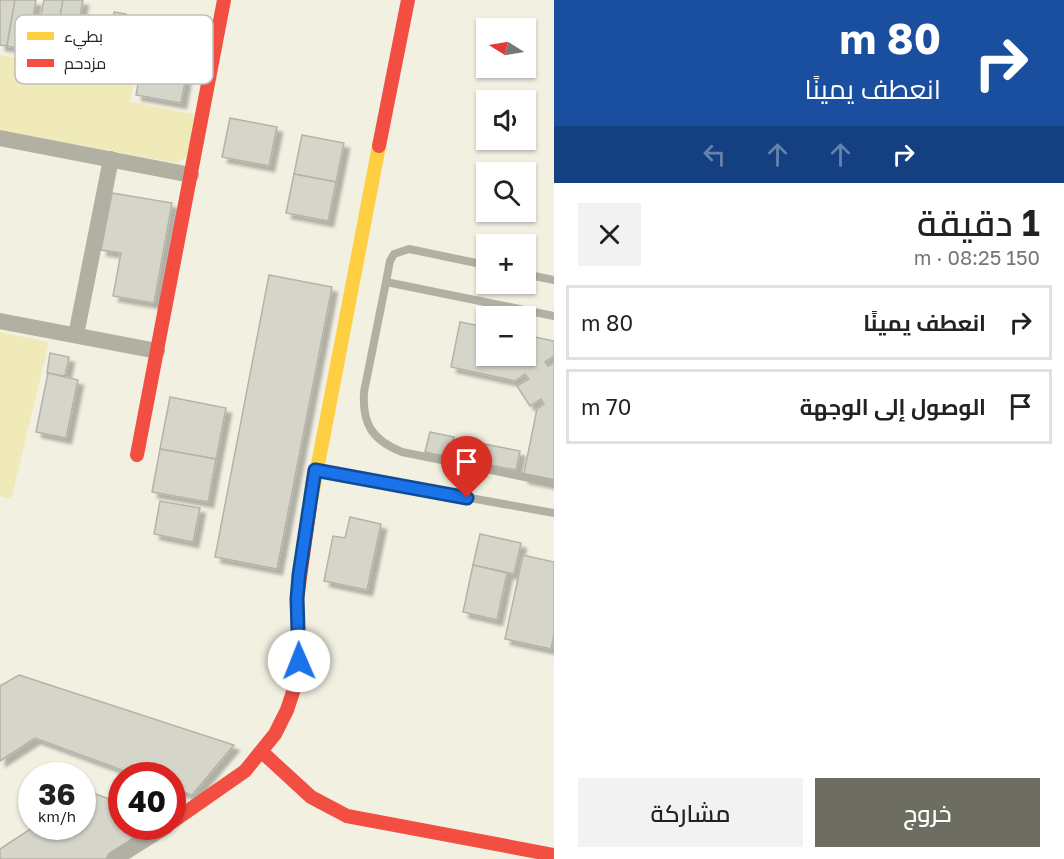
<!DOCTYPE html>
<html lang="ar">
<meta charset="utf-8">
<style>
:root{--surface:#fff;--page:#f2f2f2;--text:#222;--muted:#767676;--line:#e0e0e0;--accent:#6e6d62}
body{margin:0;font-family:"Golos Text",Cairo,sans-serif;background:var(--page);color:var(--text);direction:rtl;height:100vh;display:flex;flex-direction:column;font-size:22px;white-space:nowrap}
*{box-sizing:border-box;margin:0}
p{font-size:20px;color:var(--muted)}
.icon{flex:none;width:33px;height:33px;fill:none;stroke:currentColor;stroke-width:2;stroke-linecap:round;stroke-linejoin:round}
.map{position:relative;flex:1;overflow:hidden;direction:ltr}
.sheet{display:flex;flex-direction:column;background:var(--surface);width:510px}
.sheet>*{flex:none}
.banner{background:#1a4fa0;color:#fff;overflow:hidden}
.needle{width:39px;rotate:281deg}
.buttons{position:absolute;left:476px;top:18px;display:grid;gap:12px}
.buttons a{display:grid;place-items:center;width:60px;height:60px;border-radius:0px;background:var(--surface);box-shadow:0 2px 4px #0004;font-size:30px}
.speed{position:absolute;left:18px;top:762px;display:flex;gap:12px;font-size:30px;font-weight:700;text-align:center}
.speed>*{display:grid;place-content:center;width:78px;height:78px;border-radius:50%;background:var(--surface);box-shadow:0 2px 4px #0004;line-height:1}
.speed small{font-size:15px;font-weight:400}
.speed .limit{border:9px solid #d22;background:#fff;color:#111}
.pin{position:absolute;display:grid;place-items:center;width:51px;height:51px;color:#fff;margin:-62px -26px;border-radius:50% 50% 50% 0;rotate:-45deg;box-shadow:0 0 6px #0007}
.pin .icon{rotate:45deg}
.me{position:absolute;width:66px;margin:-33px;rotate:359deg;stroke-linejoin:round;filter:drop-shadow(0 0 4px #0008)}
.turn{display:flex;align-items:center;gap:21px;height:126px;padding:0 24px;font-size:27px}
.turn .icon{width:78px;height:78px;stroke-width:2.5}
.turn b{display:block;font-size:42px;line-height:51px}
.lanes{display:flex;align-items:center;height:57px;padding:0 24px;background:#0003;justify-content:center;gap:30px;direction:ltr}
.lanes .off{opacity:.35}
.round{display:grid;place-items:center;flex:none;width:63px;height:63px;border-radius:0px;background:var(--page)}
.overview{display:flex;align-items:center;justify-content:space-between;height:102px;padding:0 24px}
h1{font-size:36px;font-weight:600;line-height:45px}
.primary-button{display:flex;gap:12px;margin-top:auto;padding:12px 24px}
.primary-button a{flex:1;height:69px;border-radius:0px;background:var(--accent);color:#fff;font-size:24px;font-weight:600;line-height:69px;text-align:center}
.primary-button a+a{background:var(--page);color:var(--text)}
ul{padding:0;list-style:none}
li{display:flex;align-items:center;gap:18px;height:75px;margin:0 12px 9px;padding:0 12px;border:3px solid var(--line);border-radius:0px}
li div{flex:1}
li b{display:block;font-size:22px}
li em{font-style:normal}
main{display:flex;flex:1;min-height:0}
.map>svg:first-child{display:block}
</style>
<main>
<section class="sheet">
<div class="banner">
<div class="turn"><svg class="icon" aria-label="right" viewBox="0 0 24 24"><path d="M7 20v-9h11M14 6l5 5-5 5"/></svg><div><b>80 m</b>انعطف يمينًا</div></div>
<div class="lanes"><svg class="icon off" aria-label="left" viewBox="0 0 24 24"><path d="M17 20v-9H6M10 6l-5 5 5 5"/></svg><svg class="icon off" aria-label="ahead" viewBox="0 0 24 24"><path d="M12 20V5M6 11l6-6 6 6"/></svg><svg class="icon off" aria-label="ahead" viewBox="0 0 24 24"><path d="M12 20V5M6 11l6-6 6 6"/></svg><svg class="icon" aria-label="right" viewBox="0 0 24 24"><path d="M7 20v-9h11M14 6l5 5-5 5"/></svg></div>
</div>
<div class="overview"><div><h1>1 دقيقة</h1><p>150 m · 08:25</p></div><a class="round"><svg class="icon" aria-label="close" viewBox="0 0 24 24"><path d="M6 6l12 12M18 6L6 18"/></svg></a></div>
<ul>
<li><svg class="icon" aria-label="right" viewBox="0 0 24 24"><path d="M7 20v-9h11M14 6l5 5-5 5"/></svg><div><b>انعطف يمينًا</b></div><em>80 m</em></li>
<li><svg class="icon" aria-label="arrive" viewBox="0 0 24 24"><path d="M6 21V4h12l-3 4 3 4H6"/></svg><div><b>الوصول إلى الوجهة</b></div><em>70 m</em></li>
</ul>
<div class="primary-button"><a>خروج</a><a>مشاركة</a></div>
</section>
<div class="map">
<svg width="554" height="859" viewBox="0 0 554 859">
<defs>
<filter id="shadow"><feDropShadow dx="5.5" dy="5.5" stdDeviation="1.5" flood-color="#0004"/></filter>
</defs>
<rect width="100%" height="100%" fill="#f1f0e1"/>
<g fill="#efeab7">
<polygon points="0,55 134,80 130,102 198,115 191,154 176,163 0,130"/>
<polygon points="0,332 49,342 11,499 0,496"/>
</g>
<g fill="#d6d5c9" stroke="#b3b3a7" stroke-width="1.5" filter="url(#shadow)">
<polygon points="0,0 15,0 7,46 0,45"/>
<polygon points="15,0 36,0 27,50 7,46"/>
<polygon points="44,0 63,0 54,50 35,46"/>
<polygon points="63,0 83,0 73,53 54,50"/>
<polygon points="114,12 126,14 117,65 89,60 97,17 113,20"/>
<polygon points="144,52 189,60 181,103 136,95"/>
<polygon points="230,118 277,127 269,166 222,157"/>
<polygon points="302,135 344,143 336,182 294,174"/>
<polygon points="294,174 336,182 328,221 286,213"/>
<polygon points="112,193 172,203 154,303 113,296 121,253 101,250"/>
<polygon points="269,275 332,287 277,569 215,557"/>
<polygon points="460,322 486,327 486,356 525,356 525,335 554,341 554,356 545,362 548,366 554,363 554,484 523,478 537,409 544,404 541,399 530,406 517,386 529,379 525,374 515,381 451,367"/>
<polygon points="50,353 69,357 65,376 47,373"/>
<polygon points="48,373 78,380 66,438 36,432"/>
<polygon points="170,397 226,408 216,459 160,449"/>
<polygon points="430,432 454,437 449,457 425,452"/>
<polygon points="459,439 520,451 516,470 455,458"/>
<polygon points="160,449 216,459 208,502 152,492"/>
<polygon points="160,501 200,508 193,542 154,534"/>
<polygon points="350,517 381,524 367,590 324,581 333,536 345,538"/>
<polygon points="480,534 521,543 514,574 473,565"/>
<polygon points="523,555 554,562 554,635 551,649 505,639"/>
<polygon points="473,565 507,573 497,620 463,612"/>
<polygon points="19,675 234,745 192,795 172,788 172,776 138,776 35,738 0,761 0,686"/>
<polygon points="88,791 122,804 122,826 163,826 108,859 0,859 0,849 35,826 82,826 82,795"/>
</g>
<g fill="none" stroke-linecap="round" stroke-linejoin="round">
<g stroke="#b2b0a2" stroke-width="8">
<path d="M486 265 409 249 394 254 390 261 386 282 364 392C362 424 372 440 402 452L554 483"/>
<polyline points="525,274 554,280"/>
<polyline points="386,282 554,316"/>
<polyline points="319,471 554,513"/>
</g>
<g stroke="#b2b0a2" stroke-width="16">
<polyline points="0,138 191,175"/>
<polyline points="0,321 157,351"/>
<polyline points="76,335 111,159"/>
<polyline points="114,859 166,826"/>
</g>
<polyline stroke="#ffcf43" stroke-width="14" points="310,506 379,146"/>
<g stroke="#f24e42" stroke-width="14">
<polyline points="379,146 408,0"/>
<polyline points="137,455 224,0"/>
<polyline points="262,752 311,797 347,816 554,855"/>
<polyline points="172,822 245,771 275,734 287,710 295,686 299,661 297,599 310,506"/>
</g>
</g>
<g fill="none" stroke-linecap="round" stroke-linejoin="round">
<g stroke="#114b97" stroke-width="15">
<polyline id="route" points="299,661 297,599 299,575 315,470 467,498"/>
</g>
<use href="#route" stroke="#1a73e8" stroke-width="10"/>
</g>
<rect x="15" y="15" width="198" height="69" rx="9" fill="#fff" stroke="#bebebb" stroke-width="1.5"/>
<rect x="27" y="32" width="27" height="8" fill="#ffcf43"/>
<rect x="27" y="59" width="27" height="8" fill="#f24e42"/>
<g font-size="16" fill="#28271d">
<text x="64" y="42">بطيء</text>
<text x="64" y="69">مزدحم</text>
</g>
</svg>
<div class="buttons">
<a><svg class="needle" viewBox="-14 -14 28 28"><path d="M0-13l5 13h-10z" fill="#e53935"/><path d="M0 13l5-13h-10z" fill="#767676"/></svg></a>
<a><svg class="icon" aria-label="sound" viewBox="0 0 24 24"><path d="M4 9h4l5-4v14l-5-4H4zM17 9q2 3 0 6"/></svg></a>
<a><svg class="icon" aria-label="search" viewBox="0 0 24 24"><circle cx="10" cy="10" r="6"/><path d="M15 15l6 6"/></svg></a>
<a>+</a>
<a>−</a>
</div>
<div class="speed"><div>36<small>km/h</small></div><div class="limit">40</div></div>
<div class="pin" style="left:467px;top:498px;background:#d93025"><svg class="icon" aria-label="arrive" viewBox="0 0 24 24"><path d="M6 21V4h12l-3 4 3 4H6"/></svg></div>
<svg class="me" style="left:299px;top:661px" viewBox="-20 -20 40 40"><circle r="19" fill="#fff"/><path d="M0-13L10 11 0 6-10 11z" fill="#1a73e8"/></svg>
</div>
</main>
